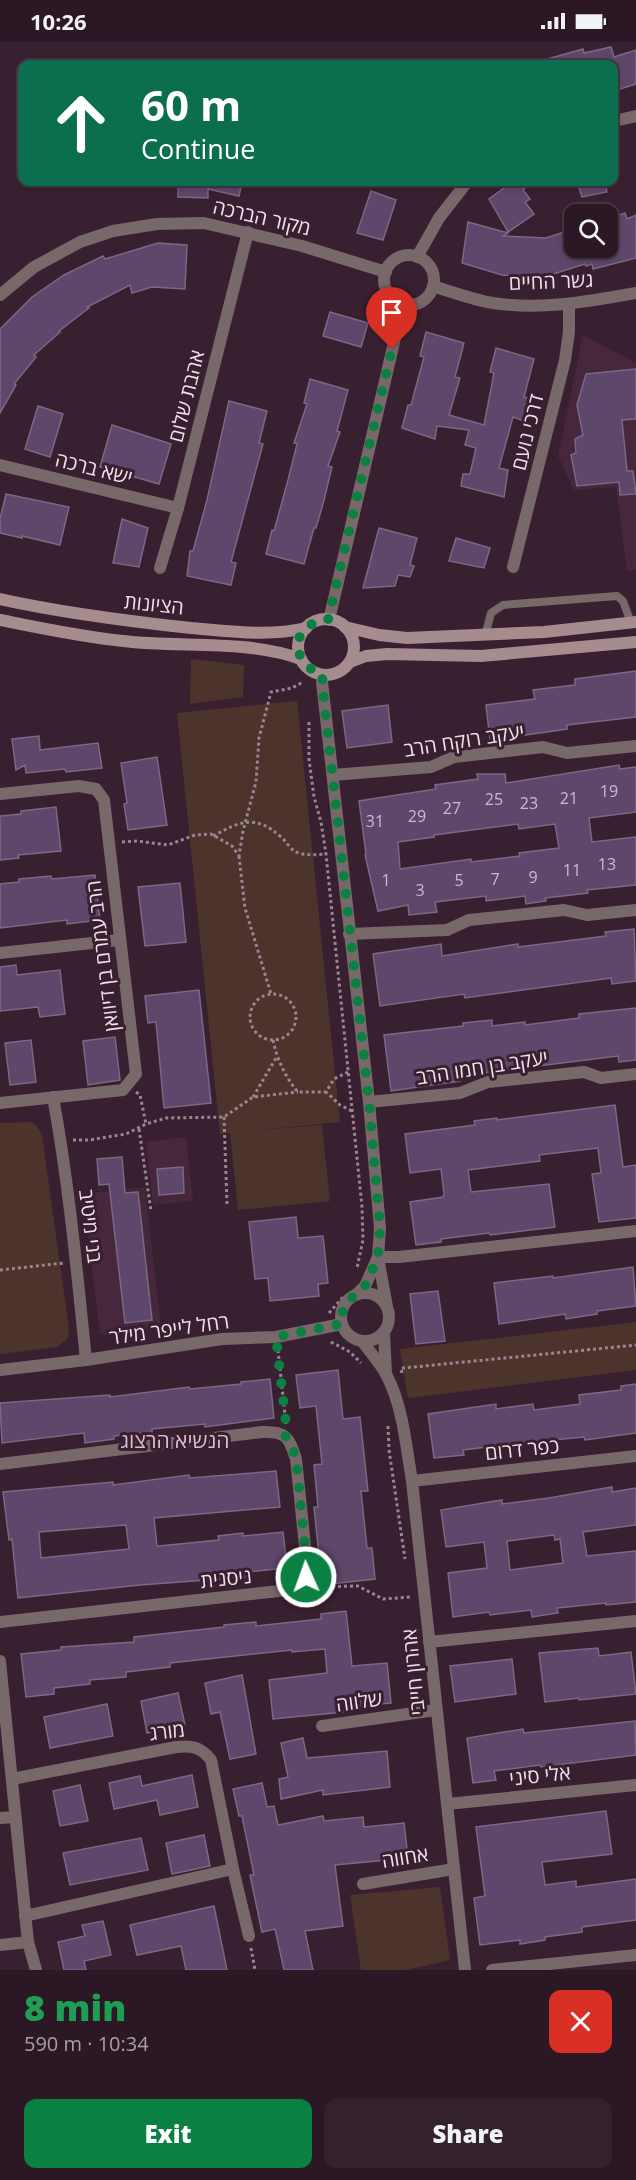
<!DOCTYPE html>
<meta charset="utf-8">
<style>
:root{--surface:#2b1824;--page:#33212c;--text:#f1f3f6;--muted:#a6a0a6;--line:#473741;--accent:#0b8043}
body{margin:0;font-family:"Open Sans","Noto Sans Hebrew",sans-serif;background:var(--page);color:var(--text);height:100vh;display:flex;flex-direction:column;font-size:22px;white-space:nowrap}
*{box-sizing:border-box;margin:0}
p{font-size:20px;color:var(--muted)}
.icon{flex:none;width:33px;height:33px;fill:none;stroke:currentColor;stroke-width:2;stroke-linecap:round;stroke-linejoin:round}
.map{position:relative;height:1928px;overflow:hidden}
.details{display:flex;flex-direction:column;background:var(--surface);flex:1}
.details>*{flex:none}
.top-card{position:absolute;left:18px;top:18px;width:600px;height:126px;border-radius:12px;box-shadow:0 3px 9px #0003,0 0 0 2px var(--line);background:#0b6e4f;color:#fff;overflow:hidden}
.controls{position:absolute;left:564px;top:162px;display:grid;gap:12px}
.controls a{display:grid;place-items:center;width:54px;height:54px;border-radius:12px;background:var(--surface);box-shadow:0 3px 9px #0003,0 0 0 2px var(--line);font-size:30px}
.pin{position:absolute;display:grid;place-items:center;width:51px;height:51px;color:#fff;margin:-62px -26px;border-radius:50% 50% 50% 0;rotate:-45deg;box-shadow:0 0 6px #0007}
.pin .icon{rotate:45deg}
.me{position:absolute;width:66px;margin:-33px;rotate:358deg;stroke-linejoin:round;filter:drop-shadow(0 0 4px #0008)}
.turn{display:flex;align-items:center;gap:21px;height:126px;padding:0 24px;font-size:27px}
.turn .icon{width:78px;height:78px;stroke-width:2.5}
.turn b{display:block;font-size:42px;line-height:51px}
.round{display:grid;place-items:center;flex:none;width:63px;height:63px;border-radius:12px;background:var(--page)}
.overview{display:flex;align-items:center;justify-content:space-between;height:102px;padding:0 24px}
h1{font-size:36px;font-weight:800;line-height:45px;color:#1e9e55}
.action{display:flex;gap:12px;margin-top:auto;padding:12px 24px}
.action a{flex:1;height:69px;border-radius:12px;background:var(--accent);color:#fff;font-size:24px;font-weight:800;line-height:69px;text-align:center}
.action a+a{background:var(--page);color:var(--text)}
.status{display:flex;justify-content:space-between;align-items:center;height:42px;padding:0 30px;background:var(--surface);direction:ltr}
.status svg{height:16px;fill:currentColor}
.map>svg:first-child{display:block}
</style>
<div class="status"><b>10:26</b><svg viewBox="0 0 49 12"><path d="M0 12V9h3v3zM5 12V6h3v6zM10 12V3h3v9zM15 12V0h3v12zM26 1h20v11H26zM47 4h2v5h-2z"/></svg></div>
<div class="map">
<svg width="636" height="1928" viewBox="0 0 636 1928">
<rect width="100%" height="100%" fill="#392030"/>
<g fill="#46273c">
<polygon points="583,293 636,321 636,528 627,529 616,445 574,448 558,414"/>
<polygon points="186,1095 193,1159 153,1163 146,1100"/>
<polygon points="145,1145 161,1286 100,1293 83,1152"/>
</g>
<g fill="#4c332c">
<polygon points="191,617 244,623 243,655 190,662"/>
<polygon points="297,659 340,1080 251,1089 322,1083 330,1159 238,1168 230,1091 220,1092 177,671"/>
<polygon points="30,1080 36,1083 42,1093 69,1287 68,1296 57,1305 0,1312 0,1081"/>
<polygon points="636,1280 636,1328 408,1356 400,1307"/>
<polygon points="440,1845 450,1918 406,1928 361,1928 350,1853"/>
</g>
<g fill="#5f476b" stroke="#7a6884" stroke-width="1.5" fill-rule="evenodd">
<polygon points="611,5 614,15 636,8 636,42 614,49 614,22 541,22 540,19 583,7 584,11"/>
<polygon points="178,140 242,140 239,154 208,147 208,156 178,155"/>
<polygon points="512,140 531,140 523,148 530,157 525,160 534,172 508,190 489,157"/>
<polygon points="577,140 605,140 607,150 582,155"/>
<polygon points="371,149 396,158 383,198 357,191"/>
<polygon points="625,171 627,177 636,173 636,216 593,227 592,222 586,224 585,222 541,236 502,233 462,221 468,180 508,191 503,194 546,196 567,189 572,206 608,206 608,177"/>
<polygon points="158,201 187,203 185,247 152,245 132,251 130,243 87,265 89,266 59,289 60,290 34,313 36,315 14,342 16,343 0,371 0,287 32,255 64,233 103,214 105,217"/>
<polygon points="330,270 368,281 361,305 323,294"/>
<polygon points="426,290 464,301 455,335 460,336 449,373 484,383 494,331 490,330 496,306 534,317 524,355 529,356 524,379 513,375 499,426 508,428 504,455 461,444 463,432 470,432 476,406 465,403 469,388 437,384 435,397 402,386 408,363 411,363 424,315 420,314"/>
<polygon points="636,327 636,377 622,378 627,429 633,429 636,452 620,453 619,440 577,444 571,413 576,411 575,397 583,393 577,363 586,332"/>
<polygon points="310,337 348,348 337,389 340,390 328,424 332,425 323,462 316,486 314,486 304,522 266,512 272,488 274,489 288,438 297,402 294,401 307,362 304,361"/>
<polygon points="229,359 267,369 259,401 263,402 231,520 236,521 231,543 187,534 190,509 193,509 207,458"/>
<polygon points="38,364 63,372 50,415 25,407"/>
<polygon points="112,383 171,402 159,442 100,425"/>
<polygon points="6,452 69,465 60,503 22,494 22,496 0,491 0,477"/>
<polygon points="122,477 148,486 139,525 113,521"/>
<polygon points="379,486 417,496 410,523 414,524 410,535 398,533 395,544 363,546"/>
<polygon points="456,496 490,506 484,526 449,519"/>
<polygon points="636,629 636,675 567,683 567,687 490,698 486,663 535,657 533,648 575,643 575,637"/>
<polygon points="388,663 392,700 347,706 342,669"/>
<polygon points="39,694 40,708 98,701 102,726 66,730 65,727 26,731 25,723 16,728 12,697"/>
<polygon points="157,715 167,783 128,788 124,762 127,761 121,721"/>
<path d="M619 723 620 727 636 725V770L589 776 592 800 636 795V843L587 848 588 851 545 856 546 859 526 862 525 854 486 859V854L435 860 437 870 409 873 408 863 378 869 365 813 366 812 359 759 436 747 435 743 478 737 477 732H505L506 741ZM518 782 519 787 555 782 559 806 519 811 520 814 471 820V817L400 827 398 800 434 795V793Z"/>
<polygon points="56,765 61,809 18,813 19,816 0,818 0,774 21,772 21,769"/>
<polygon points="95,833 100,878 67,882 67,878 0,886 0,842 19,840 19,837 51,834 52,837"/>
<polygon points="180,841 186,900 145,904 138,845"/>
<polygon points="634,887 636,939 612,942 611,936 465,956 464,952 380,964 373,912 441,902 442,914 518,902 518,905 606,894 605,890"/>
<polygon points="16,923 17,933 60,928 65,972 40,975 38,965 0,969 0,925"/>
<polygon points="199,948 211,1061 164,1066 156,980 148,981 145,954"/>
<polygon points="636,966 636,1018 619,1020 618,1014 498,1029 460,1034 460,1039 391,1049 384,993 463,984 463,981 492,978 492,984 525,980 525,983 579,976 579,972"/>
<polygon points="115,995 120,1038 88,1043 83,999"/>
<polygon points="31,998 36,1040 10,1043 5,1001"/>
<polygon points="615,1063 623,1125 636,1123 636,1176 599,1180 592,1132 601,1131 598,1106 539,1113 540,1119 468,1128 471,1150 549,1142 555,1185 490,1193 489,1191 441,1197 441,1200 416,1203 410,1160 443,1155 444,1152 441,1127 410,1131 405,1092 475,1083 474,1079 497,1076 497,1078"/>
<polygon points="122,1115 125,1151 138,1150 152,1278 125,1281 109,1142 99,1143 97,1117"/>
<polygon points="183,1125 184,1151 159,1153 157,1127"/>
<polygon points="296,1175 298,1196 323,1194 328,1241 318,1242 319,1254 270,1259 268,1236 255,1237 249,1180"/>
<polygon points="633,1225 636,1264 597,1269 597,1272 566,1277 565,1272 499,1282 494,1241 553,1234 553,1236"/>
<polygon points="438,1249 445,1299 416,1302 410,1252"/>
<polygon points="338,1328 343,1377 360,1375 368,1449 361,1449 367,1506 372,1506 375,1537 322,1543 314,1465 318,1465 314,1423 322,1422 316,1364 300,1366 296,1333"/>
<polygon points="270,1337 274,1376 205,1385 205,1382 152,1387 152,1390 114,1394 114,1397 85,1401 84,1391 2,1401 0,1361 110,1353 110,1355 189,1345 190,1347 241,1342 241,1340"/>
<polygon points="636,1342 636,1391 585,1398 584,1395 511,1402 463,1408 464,1413 434,1416 428,1372 496,1362 496,1367 533,1362 534,1368 580,1362 579,1353 621,1348 621,1344"/>
<path d="M276 1429 280 1465 154 1476 157 1504H159L219 1498 218 1494 243 1491V1494L283 1490 287 1526 247 1530V1535L140 1543 18 1556 12 1497 9 1498 3 1450 113 1440V1443L189 1433 190 1436ZM126 1483 129 1507 41 1516 39 1490Z"/>
<path d="M612 1445V1450L636 1446V1483L583 1490 587 1514 636 1509V1560L606 1563V1561L557 1566 558 1571 532 1575 531 1568 490 1573 489 1570 453 1575 448 1531 487 1526 484 1500 446 1505 441 1468 502 1458V1462L549 1456ZM554 1493 555 1498 560 1497 563 1521 510 1528 507 1499Z"/>
<polygon points="346,1569 352,1624 387,1621 391,1661 343,1665 344,1670 273,1677 269,1638 327,1631 325,1607 292,1610 292,1608 170,1621 170,1625 126,1630 126,1635 90,1638 90,1642 54,1646 54,1652 26,1655 21,1612 61,1608 61,1605 134,1600 134,1595 224,1585 224,1583 256,1580 256,1584 321,1577 321,1572"/>
<polygon points="598,1606 599,1614 631,1610 636,1652 579,1658 579,1656 545,1660 539,1611"/>
<polygon points="512,1617 516,1652 455,1660 450,1624"/>
<polygon points="242,1633 256,1712 230,1717 220,1670 211,1672 205,1641"/>
<polygon points="178,1651 185,1683 147,1691 141,1659"/>
<polygon points="107,1662 113,1694 50,1706 44,1675"/>
<polygon points="635,1679 636,1713 541,1725 540,1723 494,1729 496,1738 473,1741 467,1696 523,1687 524,1691"/>
<polygon points="303,1696 307,1716 387,1709 390,1745 323,1753 323,1748 281,1757 279,1737 288,1735 281,1701"/>
<polygon points="192,1733 198,1765 160,1773 157,1758 114,1767 109,1741 140,1734 142,1744"/>
<polygon points="262,1741 267,1765 274,1764 278,1783 323,1774 324,1779 363,1775 364,1785 404,1781 408,1816 335,1823 343,1884 305,1889 313,1928 284,1928 275,1887 262,1890 250,1833 254,1833 242,1774 239,1774 233,1747"/>
<polygon points="80,1743 88,1779 60,1784 53,1749"/>
<polygon points="606,1769 612,1812 542,1820 545,1843 576,1839 576,1845 636,1837 636,1878 582,1885 582,1890 545,1895 545,1898 520,1902 520,1898 480,1903 474,1856 485,1854 476,1785"/>
<polygon points="204,1793 210,1824 172,1832 166,1801"/>
<polygon points="141,1796 148,1828 70,1843 63,1811"/>
<polygon points="214,1864 227,1928 186,1928 181,1904 137,1913 130,1883"/>
<polygon points="103,1879 111,1913 84,1919 86,1928 64,1928 58,1900 85,1894 82,1883"/>
</g>
<g fill="none" stroke-linecap="round" stroke-linejoin="round">
<g stroke="#9a8592" stroke-width="3" stroke-dasharray="3 3" stroke-linecap="butt">
<polyline points="309,680 309,717 314,755 321,780 326,812 362,1165 363,1198 357,1226"/>
<path d="M213 794C241 779 255 772 281 795 285 798 289 805 294 809 303 814 315 813 326 812"/>
<polyline points="122,800 137,799 168,803 195,793 211,792 232,804 239,814 243,789 256,740 259,696 271,650 292,646 303,640"/>
<polyline points="239,814 245,866 271,952"/>
<circle cx="273" cy="975" r="23"/>
<path d="M273 998C277 1017 285 1035 298 1050H326"/>
<polyline points="348,1030 334,1037 326,1050 340,1063 352,1069"/>
<polyline points="136,1050 140,1053 146,1082"/>
<polyline points="253,1055 276,1016"/>
<polyline points="224,1075 227,1162"/>
<polyline points="139,1087 151,1169"/>
<polyline points="73,1098 89,1098 126,1092 146,1082 166,1076 224,1075 253,1055 298,1050"/>
<polyline points="0,1228 64,1221"/>
<polyline points="329,1271 343,1255"/>
<polyline points="331,1300 350,1310 361,1321"/>
<polyline points="278,1308 286,1382"/>
<polyline points="402,1331 401,1326 404,1326 636,1303"/>
<polyline points="388,1384 389,1408 405,1517"/>
<polyline points="314,1545 358,1544 383,1557 411,1555"/>
<polyline points="251,1906 255,1928"/>
</g>
<polyline stroke="#79686a" stroke-width="8" points="485,594 491,571 503,563 617,554 623,559 631,581"/>
<g stroke="#79686a" stroke-width="12">
<polyline points="614,79 636,74"/>
<circle cx="409" cy="238" r="25"/>
<polyline points="417,215 439,176 467,140"/>
<path d="M433 244C451 250 469 256 487 260 537 269 587 260 636 251"/>
<polyline points="0,253 34,225 80,200 113,189 157,182 204,181 302,204 386,230"/>
<polyline points="0,423 178,466"/>
<polyline points="513,525 565,318 569,290 569,262"/>
<polyline points="160,526 178,466 248,190"/>
<polyline points="329,578 403,262"/>
<polyline points="323,633 322,640 369,1060 380,1186 378,1215 387,1265"/>
<polyline points="333,733 431,725 454,715 543,705 567,711 636,704"/>
<polyline points="0,752 79,744 96,747 104,758 136,1032 123,1048 0,1061"/>
<polyline points="349,892 447,888 469,878 564,868 587,873 636,868"/>
<polyline points="0,911 119,898"/>
<path d="M53 1055C69 1142 77 1230 86 1318"/>
<polyline points="369,1060 460,1051 488,1040 584,1030 601,1036 636,1032"/>
<polyline points="378,1215 399,1215 636,1189"/>
<circle cx="365" cy="1275" r="24"/>
<polyline points="356,1253 365,1244 378,1215"/>
<polyline points="384,1291 386,1332"/>
<path d="M362 1299C370 1310 381 1322 387 1334 403 1365 406 1404 412 1439L465 1928"/>
<polyline points="0,1328 86,1318 222,1297 276,1295 342,1282"/>
<path d="M0 1422 262 1390C286 1389 289 1395 296 1417L307 1524 306 1535 301 1544 288 1548 0 1580"/>
<polyline points="412,1439 636,1414"/>
<polyline points="429,1600 636,1579"/>
<polyline points="0,1619 28,1900 36,1928"/>
<polyline points="322,1684 436,1668"/>
<path d="M12 1737 176 1705C192 1703 201 1705 211 1718L233 1827 249 1894"/>
<polyline points="447,1762 636,1743"/>
<polyline points="0,1776 15,1775"/>
<polyline points="363,1842 454,1827"/>
<polyline points="25,1874 233,1827"/>
<polyline points="0,1903 28,1900"/>
<polyline points="492,1928 636,1913"/>
</g>
<g stroke="#a68c8f" stroke-width="12">
<path d="M0 557C63 571 127 579 191 586 230 589 268 595 306 586"/>
<circle cx="326" cy="605" r="28"/>
<path d="M0 578C40 586 82 595 123 599 181 606 245 597 301 617"/>
<polyline points="345,585 379,593 407,596 544,590 636,580"/>
<polyline points="350,620 366,614 387,612 481,614 636,600"/>
</g>
</g>
<g fill="none" stroke-linecap="round" stroke-linejoin="round">
<path stroke="#0b8043" stroke-width="10" stroke-dasharray="0 18" d="M306 1535 307 1524 296 1417 291 1402 284 1392 286 1382 276 1295 342 1282 341 1275 345 1262 365 1244 378 1215 380 1186 369 1060 322 640 323 633C287 620 291 580 328 578L392 307"/>
</g>
<g text-anchor="middle" dominant-baseline="central" stroke-width="6" stroke-linejoin="round" paint-order="stroke">
<g font-size="16" fill="#ccb9ca">
<text x="609" y="749">19</text>
<text x="569" y="756">21</text>
<text x="494" y="757">25</text>
<text x="529" y="761">23</text>
<text x="452" y="766">27</text>
<text x="417" y="774">29</text>
<text x="375" y="779">31</text>
<text x="607" y="822">13</text>
<text x="572" y="828">11</text>
<text x="533" y="835">9</text>
<text x="495" y="837">7</text>
<text x="386" y="838">1</text>
<text x="459" y="838">5</text>
<text x="420" y="848">3</text>
</g>
<g font-size="20" fill="#f1dfe9" stroke="#392030">
<text transform="translate(262 175) rotate(13)">מקור הברכה</text>
<text transform="translate(551 239) rotate(-2)">גשר החיים</text>
<text transform="translate(186 354) rotate(-76)">אהבת שלום</text>
<text transform="translate(527 390) rotate(-76)">דרכי נועם</text>
<text transform="translate(94 426) rotate(14)">ישא ברכה</text>
<text transform="translate(154 562) rotate(6)">הציונות</text>
<text transform="translate(464 698) rotate(-9)">יעקב רוקח הרב</text>
<text transform="translate(102 914) rotate(-97)">הרב עמרם בן דיוואן</text>
<text transform="translate(482 1025) rotate(-9)">יעקב בן חמו הרב</text>
<text transform="translate(91 1184) rotate(83)">בני מיטיב</text>
<text transform="translate(169 1287) rotate(-8)">רחל לייפר מילר</text>
<text transform="translate(522 1407) rotate(-6)">כפר דרום</text>
<text transform="translate(226 1536) rotate(-6)">ניסנית</text>
<text transform="translate(413 1630) rotate(-96)">אהרון חייבי</text>
<text transform="translate(359 1659) rotate(-8)">שלווה</text>
<text transform="translate(167 1689) rotate(-7)">מורג</text>
<text transform="translate(540 1733) rotate(-6)">אלי סיני</text>
<text transform="translate(405 1815) rotate(-9)">אחווה</text>
</g>
<g font-size="21" fill="#debcd0" stroke="#392030">
<text x="175" y="1398">הנשיא הרצוג</text>
</g>
</g>
</svg>
<div class="controls">
<a><svg class="icon" aria-label="search" viewBox="0 0 24 24"><circle cx="10" cy="10" r="6"/><path d="M15 15l6 6"/></svg></a>
</div>
<div class="pin" style="left:392px;top:307px;background:#d93025"><svg class="icon" aria-label="arrive" viewBox="0 0 24 24"><path d="M6 21V4h12l-3 4 3 4H6"/></svg></div>
<svg class="me" style="left:306px;top:1535px" viewBox="-20 -20 40 40"><circle r="17" fill="#0b8043" stroke="#fff" stroke-width="3"/><path d="M0-11L8 9 0 5-8 9z" fill="#fff"/></svg>
<div class="top-card">
<div class="turn"><svg class="icon" aria-label="ahead" viewBox="0 0 24 24"><path d="M12 20V5M6 11l6-6 6 6"/></svg><div><b>60 m</b>Continue</div></div>
</div>
</div>
<section class="details">
<div class="overview"><div><h1>8 min</h1><p>590 m · 10:34</p></div><a class="round" style="background:#d93025;color:#fff"><svg class="icon" aria-label="close" viewBox="0 0 24 24"><path d="M6 6l12 12M18 6L6 18"/></svg></a></div>
<div class="action"><a>Exit</a><a>Share</a></div>
</section>
